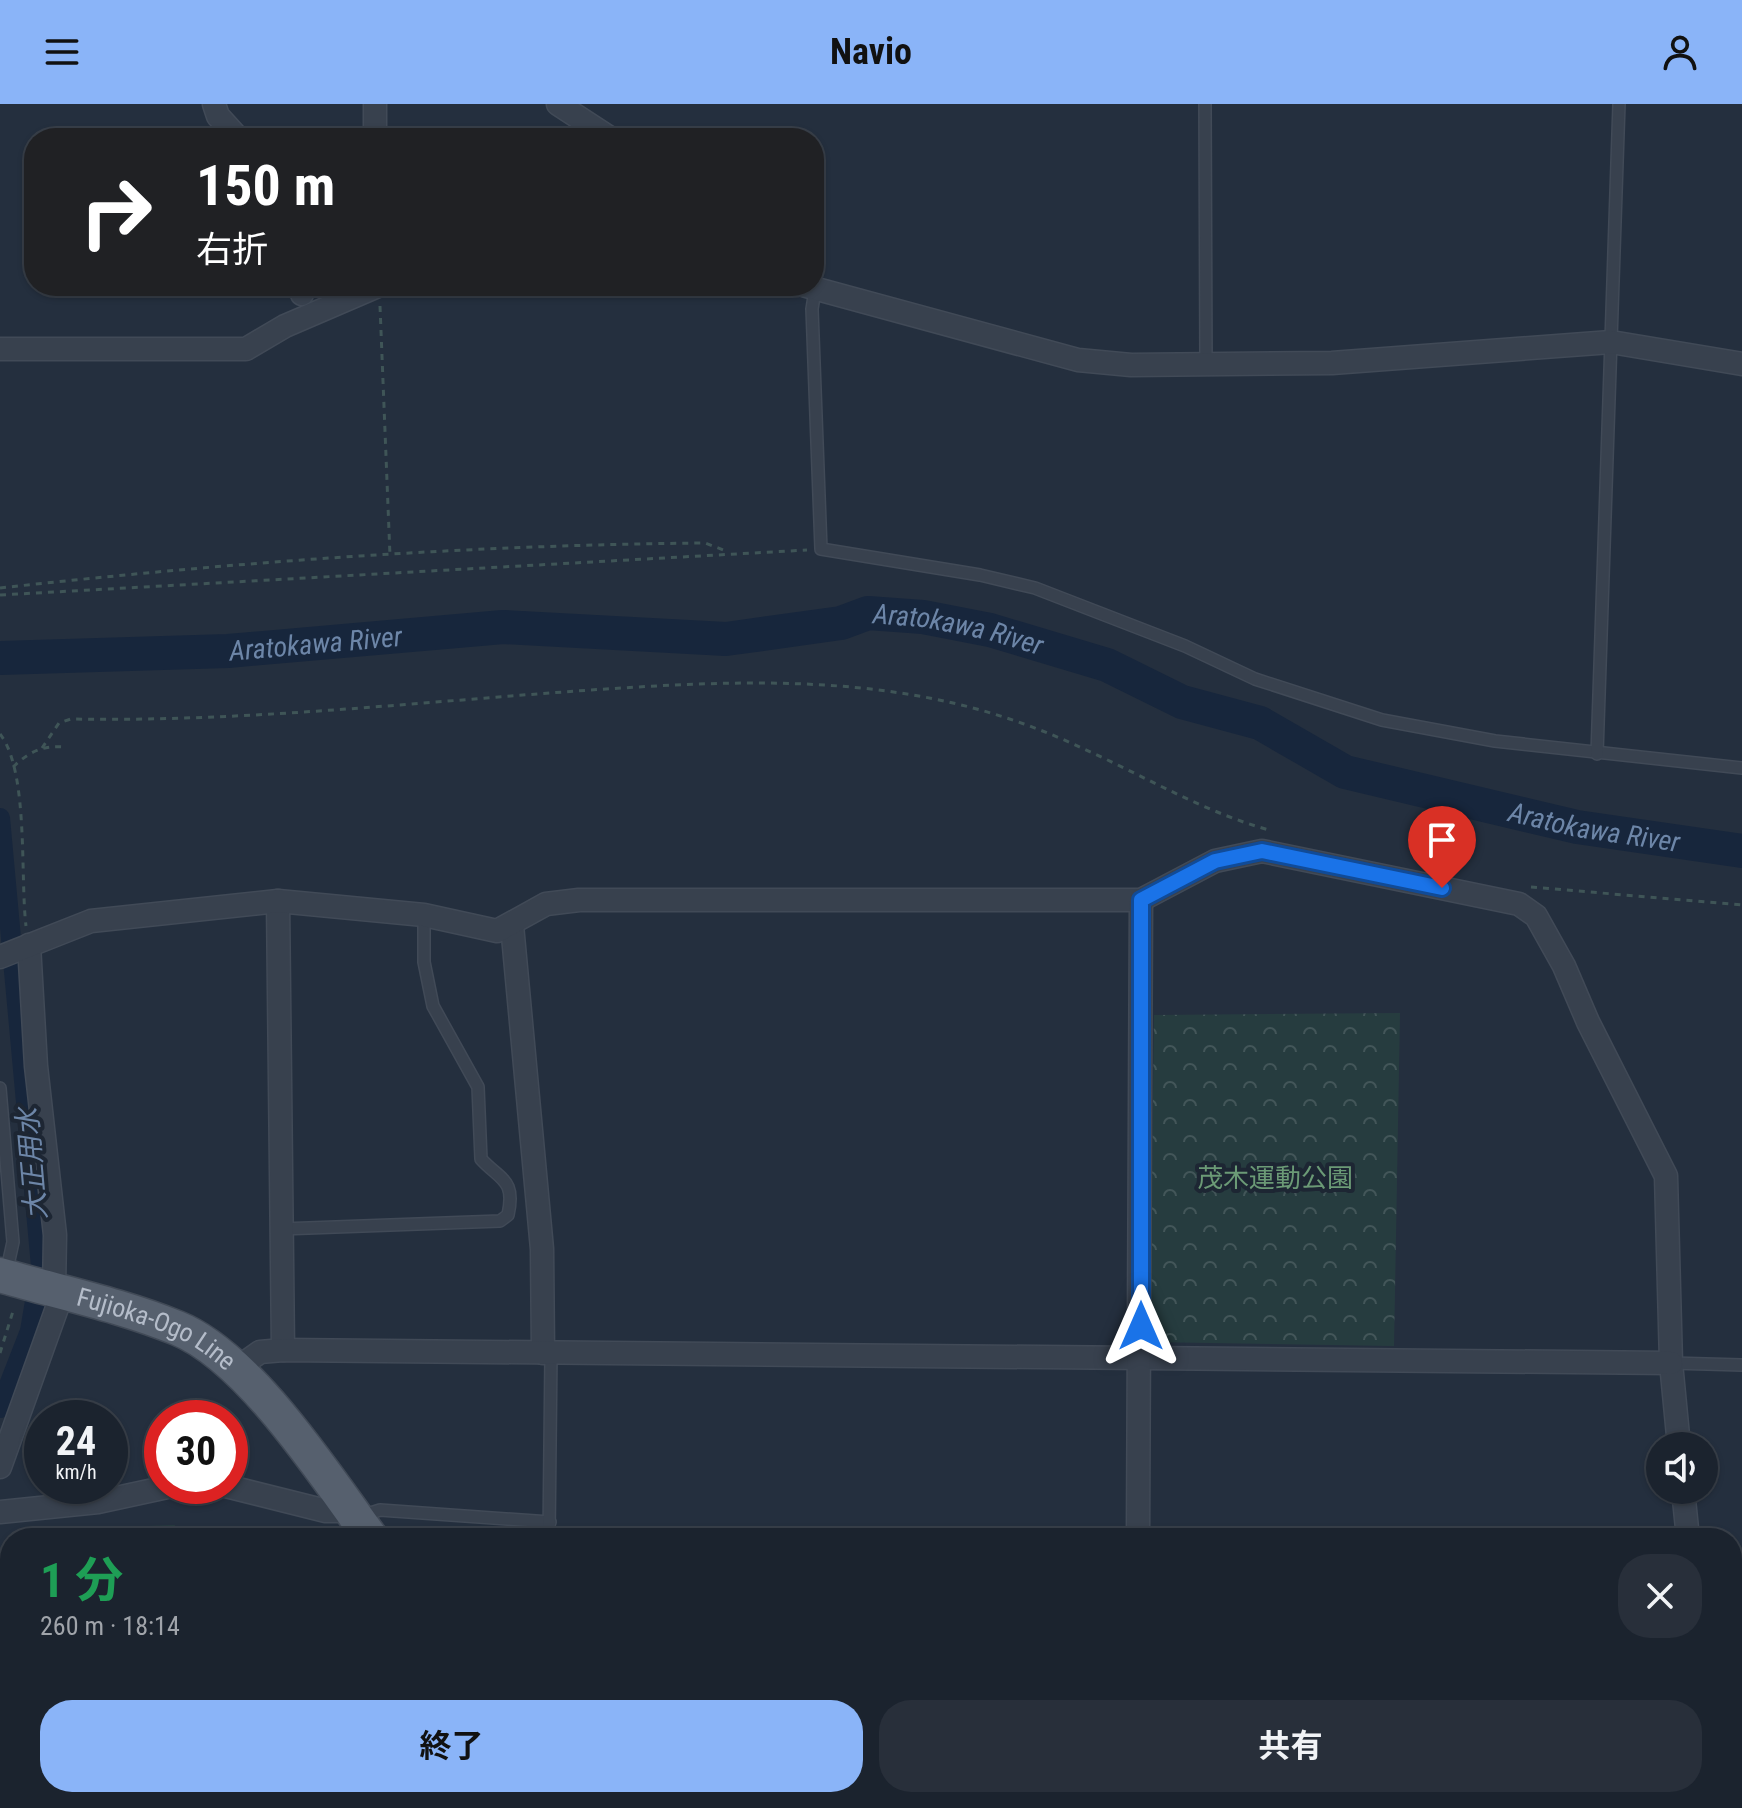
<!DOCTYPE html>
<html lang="ja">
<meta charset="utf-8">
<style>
:root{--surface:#1b232e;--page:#282f3a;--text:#f1f3f6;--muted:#a0a4aa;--line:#39404a;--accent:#8ab4f8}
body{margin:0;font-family:"Roboto Condensed","Noto Sans JP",sans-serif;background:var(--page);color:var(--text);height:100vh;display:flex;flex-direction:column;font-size:30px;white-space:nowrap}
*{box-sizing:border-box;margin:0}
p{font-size:26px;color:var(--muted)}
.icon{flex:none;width:44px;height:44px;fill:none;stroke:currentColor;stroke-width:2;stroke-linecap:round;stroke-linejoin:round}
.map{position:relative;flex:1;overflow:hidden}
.side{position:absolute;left:0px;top:1424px;width:1742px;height:280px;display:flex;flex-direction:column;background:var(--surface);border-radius:32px 32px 0 0;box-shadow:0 2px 6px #0004,0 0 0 2px var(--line)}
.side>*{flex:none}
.guide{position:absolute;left:24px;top:24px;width:800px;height:168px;border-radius:32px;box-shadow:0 2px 6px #0004,0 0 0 2px var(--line);background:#202124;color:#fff;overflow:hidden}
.fabs{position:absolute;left:1646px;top:1328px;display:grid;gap:16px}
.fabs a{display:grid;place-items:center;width:72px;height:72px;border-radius:50%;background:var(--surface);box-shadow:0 2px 6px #0004,0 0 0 2px var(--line);font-size:40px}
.speed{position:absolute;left:24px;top:1296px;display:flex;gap:16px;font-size:40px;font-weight:700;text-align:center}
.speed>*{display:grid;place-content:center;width:104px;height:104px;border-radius:50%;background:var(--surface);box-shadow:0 2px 6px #0004,0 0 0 2px var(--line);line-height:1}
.speed small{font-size:20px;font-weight:400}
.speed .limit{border:12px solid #d22;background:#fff;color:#111}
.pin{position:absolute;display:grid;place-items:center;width:68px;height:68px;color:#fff;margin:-82px -34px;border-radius:50% 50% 50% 0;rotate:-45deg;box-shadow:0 0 8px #0007}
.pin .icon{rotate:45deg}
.me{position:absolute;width:88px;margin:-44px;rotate:0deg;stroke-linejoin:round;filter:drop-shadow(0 0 6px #0008)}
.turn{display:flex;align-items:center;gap:28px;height:168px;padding:0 40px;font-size:36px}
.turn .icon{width:104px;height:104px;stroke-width:2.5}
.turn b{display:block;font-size:56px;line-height:68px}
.round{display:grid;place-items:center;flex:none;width:84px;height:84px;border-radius:32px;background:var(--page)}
.head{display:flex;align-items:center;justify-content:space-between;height:136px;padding:0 40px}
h1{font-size:48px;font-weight:700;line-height:60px;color:#1e9e55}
.primary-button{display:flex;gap:16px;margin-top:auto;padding:16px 40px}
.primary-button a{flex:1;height:92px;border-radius:32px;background:var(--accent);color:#111;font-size:32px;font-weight:700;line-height:92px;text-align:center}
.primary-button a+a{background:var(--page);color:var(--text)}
header{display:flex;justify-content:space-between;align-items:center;height:104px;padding:0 40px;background:var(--accent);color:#111;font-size:36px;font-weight:700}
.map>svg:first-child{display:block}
</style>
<header><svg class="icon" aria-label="menu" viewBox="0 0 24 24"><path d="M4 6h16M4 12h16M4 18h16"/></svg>Navio<svg class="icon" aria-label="person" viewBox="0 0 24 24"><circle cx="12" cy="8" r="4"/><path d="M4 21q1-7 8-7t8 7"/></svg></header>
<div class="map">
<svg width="1742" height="1704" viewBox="0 0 1742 1704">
<defs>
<pattern id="grass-tufts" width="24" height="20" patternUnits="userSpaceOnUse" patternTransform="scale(2)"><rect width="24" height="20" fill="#263c3f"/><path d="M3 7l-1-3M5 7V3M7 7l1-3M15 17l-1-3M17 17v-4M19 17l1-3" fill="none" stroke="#435659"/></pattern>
<pattern id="forest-crowns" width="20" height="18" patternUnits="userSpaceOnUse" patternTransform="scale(2)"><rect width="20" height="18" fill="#263c3f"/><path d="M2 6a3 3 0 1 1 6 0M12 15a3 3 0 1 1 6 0" fill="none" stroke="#435659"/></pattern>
</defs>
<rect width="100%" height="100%" fill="#242f3e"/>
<g fill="url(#grass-tufts)">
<polygon points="175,1421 171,1434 13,1434 16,1427"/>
<polygon points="10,1440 10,1694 94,1694 91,1704 0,1704 0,1460"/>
</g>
<polygon fill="url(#forest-crowns)" points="1400,909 1394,1242 1150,1238 1154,911"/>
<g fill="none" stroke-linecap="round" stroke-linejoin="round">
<g stroke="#17263c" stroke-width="6">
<polyline points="1732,1500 1742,1499"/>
<polyline points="0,1685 10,1686"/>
<polyline points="149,1694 234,1701 259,1694"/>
</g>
<polyline stroke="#17263c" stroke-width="20" points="0,714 41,1162 30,1227 0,1304"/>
<path stroke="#17263c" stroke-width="34" id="s1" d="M0 554 228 547 503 523 726 535 841 519 868 509 923 513 990 526 1107 561 1182 598 1260 619 1345 668 1577 723 1742 747"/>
<g stroke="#414a57" stroke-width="14">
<g id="lane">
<polyline points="1205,0 1206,260"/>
<polyline points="815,186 812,205 821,445 980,471 1035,484 1185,542 1255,575 1382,616 1495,637 1742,664"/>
<polyline points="1597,650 1619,0"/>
<polyline points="0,984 13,1138 6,1170"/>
<path d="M281 1125 500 1117 508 1111C516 1075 500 1076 481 1055L478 983 433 902 424 858V811"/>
<polyline points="1671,1259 1742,1261"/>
<polyline points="361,1412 380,1406 550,1418"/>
<polyline points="549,1434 551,1250"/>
<polyline points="852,1704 895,1694"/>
<polyline points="1187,1704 1187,1694"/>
</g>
</g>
<g stroke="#414a57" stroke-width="25">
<g id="street">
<polyline points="214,0 218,12 238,34"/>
<polyline points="375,0 375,34"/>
<polyline points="558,0 610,34"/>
<polyline points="299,182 302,190"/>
<polyline points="806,182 1078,256 1131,261 1332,259 1611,238 1742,260"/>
<polyline points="0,245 246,245 285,222 378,182"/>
<polyline points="278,797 283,1246"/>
<polyline points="512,821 542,1145 543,1249"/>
<polyline points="29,841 36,962 55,1131 54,1187"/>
<polyline points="0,853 91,817 278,797 424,811 497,827 546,800 579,796 1141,796 1215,757 1262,747 1519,800 1536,812 1564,862 1588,918 1666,1072 1671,1259 1679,1342"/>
<polyline points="236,1265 260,1248 283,1246 1671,1259"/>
<polyline points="0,1363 62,1190"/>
<polyline points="226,1382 326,1407 351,1407"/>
<polyline points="1683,1386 1688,1434"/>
<polyline points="0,1408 98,1398 172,1382"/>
<polyline points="1138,1434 1141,796"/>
<polyline points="1732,1590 1742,1591"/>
<polyline points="1245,1694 1262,1704"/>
<polyline points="1546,1704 1559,1694"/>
<polyline points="1584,1704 1586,1694"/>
</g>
</g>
<g stroke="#414a57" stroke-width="37">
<g id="primary">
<path id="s2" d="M0 1171C58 1188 121 1201 177 1224 249 1253 325 1371 371 1434"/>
<polyline points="563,1694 570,1704"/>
</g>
</g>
<g stroke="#3f5557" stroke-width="3" stroke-dasharray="6 6" stroke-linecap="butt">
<polyline points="380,202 390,452"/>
<path d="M0 484C234 458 470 441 705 439L726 447"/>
<polyline points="0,491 807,446"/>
<path d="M0 630C29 667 20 773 26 822"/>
<path d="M42 644 59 619 71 615C234 618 400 600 563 588 689 579 820 570 944 597 991 607 1040 624 1084 645 1146 673 1204 708 1269 726"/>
<path d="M13 663C30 647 43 641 66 643"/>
<polyline points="1531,783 1742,801"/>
<polyline points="0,1249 14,1204"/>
</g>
<use href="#lane" stroke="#38414e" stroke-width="11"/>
<use href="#street" stroke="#38414e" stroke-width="22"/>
<use href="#primary" stroke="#56606e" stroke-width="34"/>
</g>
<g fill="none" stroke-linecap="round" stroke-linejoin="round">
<g stroke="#114b97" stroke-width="20">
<polyline id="route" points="1141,1222 1141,796 1215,757 1262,747 1442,784"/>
</g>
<use href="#route" stroke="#1a73e8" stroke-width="14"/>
</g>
<g text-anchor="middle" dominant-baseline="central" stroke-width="8" stroke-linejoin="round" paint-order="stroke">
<g font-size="26" fill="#6b9a76" stroke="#1d2633">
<text x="1275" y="1074">茂木運動公園</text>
</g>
<g font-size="26" fill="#b4bcc9" stroke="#1d2633">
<text stroke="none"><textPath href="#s2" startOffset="166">Fujioka-Ogo Line</textPath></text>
</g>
<g font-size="28" font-style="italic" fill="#6d86a8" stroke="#1d2633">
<text stroke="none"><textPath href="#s1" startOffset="964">Aratokawa River</textPath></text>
<text stroke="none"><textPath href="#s1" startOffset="316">Aratokawa River</textPath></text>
<text stroke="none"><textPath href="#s1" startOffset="1636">Aratokawa River</textPath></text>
<text transform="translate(32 1060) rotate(-95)">大正用水</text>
</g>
</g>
</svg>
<div class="fabs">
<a><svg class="icon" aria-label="sound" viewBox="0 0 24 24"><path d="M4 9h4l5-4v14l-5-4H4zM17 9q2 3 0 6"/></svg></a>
</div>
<div class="speed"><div>24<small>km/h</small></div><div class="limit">30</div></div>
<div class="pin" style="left:1442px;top:784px;background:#d93025"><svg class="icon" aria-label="arrive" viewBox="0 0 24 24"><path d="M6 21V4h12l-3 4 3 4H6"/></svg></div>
<svg class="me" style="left:1141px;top:1222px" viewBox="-20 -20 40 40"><path d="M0-17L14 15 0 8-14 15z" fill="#1a73e8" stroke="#fff" stroke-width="4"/></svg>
<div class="guide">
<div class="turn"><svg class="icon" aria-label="right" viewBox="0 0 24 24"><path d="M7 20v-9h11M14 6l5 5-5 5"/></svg><div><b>150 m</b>右折</div></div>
</div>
<section class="side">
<div class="head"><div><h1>1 分</h1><p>260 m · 18:14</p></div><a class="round"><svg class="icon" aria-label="close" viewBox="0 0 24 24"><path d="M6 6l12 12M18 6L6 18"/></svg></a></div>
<div class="primary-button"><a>終了</a><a>共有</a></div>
</section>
</div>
